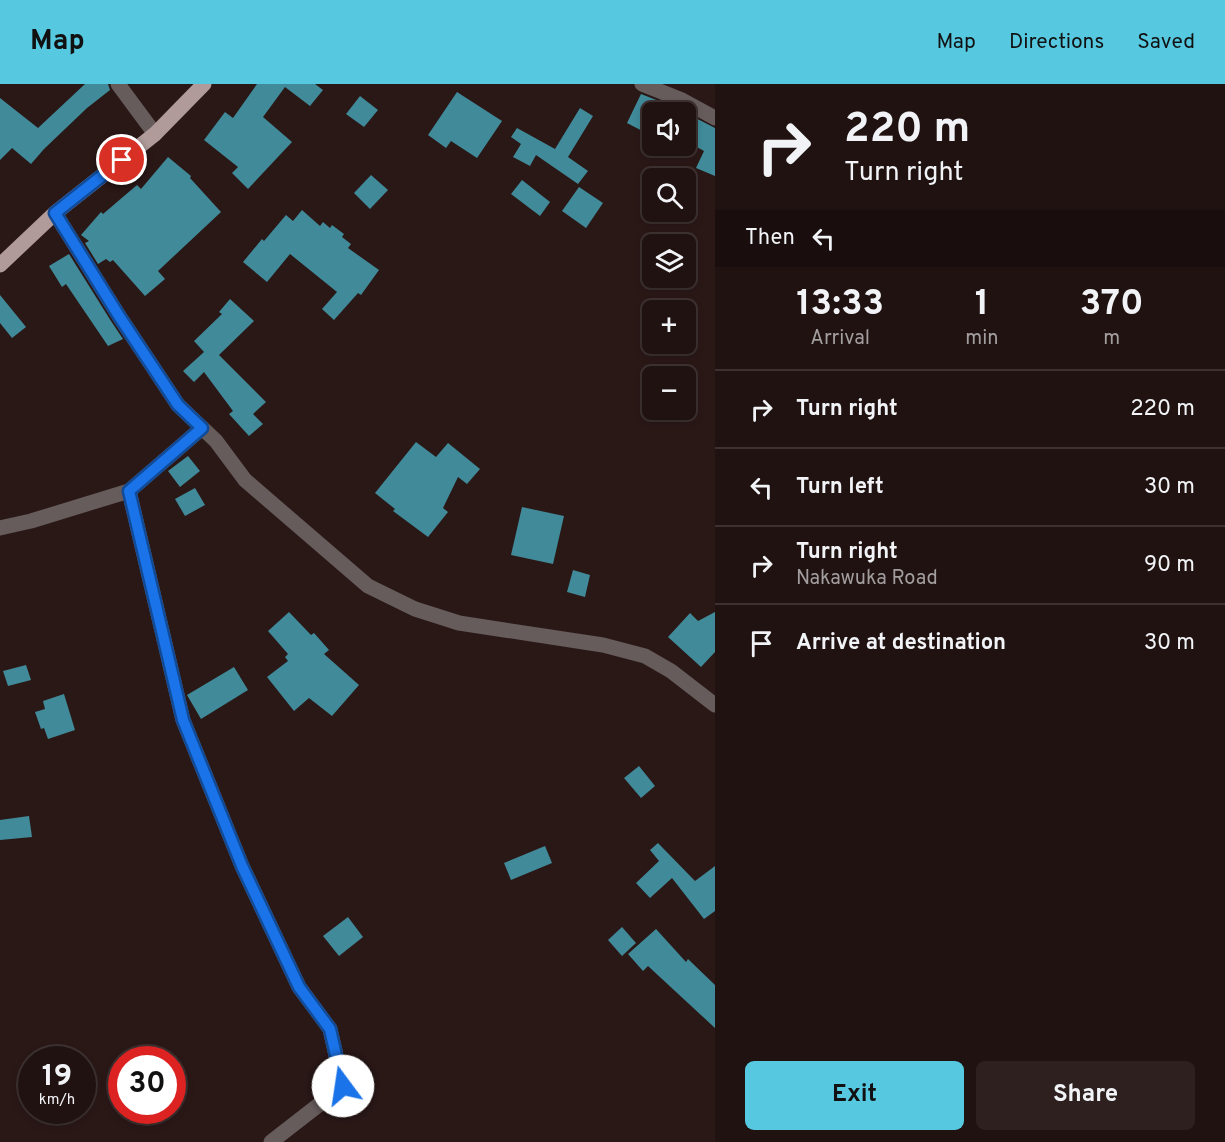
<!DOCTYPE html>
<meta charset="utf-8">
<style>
:root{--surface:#201211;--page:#2d201f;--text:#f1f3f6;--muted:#a29e9f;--line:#3d3231;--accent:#56c9e1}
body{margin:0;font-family:Overpass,sans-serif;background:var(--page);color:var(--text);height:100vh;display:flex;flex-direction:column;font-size:22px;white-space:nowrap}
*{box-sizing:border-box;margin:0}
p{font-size:20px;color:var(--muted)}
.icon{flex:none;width:33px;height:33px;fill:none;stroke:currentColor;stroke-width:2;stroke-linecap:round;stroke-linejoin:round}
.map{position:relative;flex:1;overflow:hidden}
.sheet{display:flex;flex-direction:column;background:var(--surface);width:510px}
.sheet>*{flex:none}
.guide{background:#201211;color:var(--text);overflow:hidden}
.buttons{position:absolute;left:642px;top:18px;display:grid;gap:12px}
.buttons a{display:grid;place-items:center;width:54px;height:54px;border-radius:9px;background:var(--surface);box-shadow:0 3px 9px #0003,0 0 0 2px var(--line);font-size:30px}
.speed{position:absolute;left:18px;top:962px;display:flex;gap:12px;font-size:30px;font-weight:700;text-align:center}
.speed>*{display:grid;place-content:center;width:78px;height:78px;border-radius:50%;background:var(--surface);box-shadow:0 3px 9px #0003,0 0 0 2px var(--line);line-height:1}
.speed small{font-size:15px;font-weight:400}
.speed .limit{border:9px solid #d22;background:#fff;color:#111}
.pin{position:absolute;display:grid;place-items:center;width:51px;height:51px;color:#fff;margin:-26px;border:3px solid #fff;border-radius:50%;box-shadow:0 2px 6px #0007}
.me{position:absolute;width:66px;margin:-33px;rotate:346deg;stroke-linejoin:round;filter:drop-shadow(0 0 4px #0008)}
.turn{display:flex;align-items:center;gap:21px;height:126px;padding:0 30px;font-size:27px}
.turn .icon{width:78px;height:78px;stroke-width:2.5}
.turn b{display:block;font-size:42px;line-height:51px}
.then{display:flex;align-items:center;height:57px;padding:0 30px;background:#0003;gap:12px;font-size:22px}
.eta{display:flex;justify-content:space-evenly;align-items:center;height:102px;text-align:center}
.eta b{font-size:36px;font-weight:700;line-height:42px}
.cta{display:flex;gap:12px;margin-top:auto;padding:12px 30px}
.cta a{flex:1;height:69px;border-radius:9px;background:var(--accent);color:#111;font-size:24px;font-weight:700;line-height:69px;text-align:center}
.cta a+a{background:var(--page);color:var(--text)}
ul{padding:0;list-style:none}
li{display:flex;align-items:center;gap:18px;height:78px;padding:0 30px;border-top:2px solid var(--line)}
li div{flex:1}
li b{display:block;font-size:22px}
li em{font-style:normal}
header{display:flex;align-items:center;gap:36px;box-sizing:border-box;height:84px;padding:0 30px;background:var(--accent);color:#111}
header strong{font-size:28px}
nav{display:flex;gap:33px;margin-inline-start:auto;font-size:21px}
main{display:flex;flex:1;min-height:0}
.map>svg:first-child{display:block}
</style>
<header>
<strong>Map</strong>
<nav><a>Map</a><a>Directions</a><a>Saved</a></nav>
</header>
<main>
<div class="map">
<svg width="715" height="1058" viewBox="0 0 715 1058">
<rect width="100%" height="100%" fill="#2a1817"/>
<g fill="#408a99">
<polygon points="85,0 108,0 110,6 87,24 44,65 31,80 12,64 0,76 0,14 38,44"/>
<polygon points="257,0 315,0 323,6 310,22 285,3 263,33 292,58 248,105 232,89 238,83 204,56 225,28 233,34"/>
<polygon points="457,8 502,37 477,74 451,57 446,64 428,51"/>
<polygon points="641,10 669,21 666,28 652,28 652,52 627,39"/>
<polygon points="360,12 378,26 364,43 346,30"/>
<polygon points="580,24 593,32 568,73 588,87 578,100 536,71 530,82 513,73 521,60 511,53 517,44 555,65"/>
<polygon points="686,29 715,44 715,92 696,84 704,67 686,57"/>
<polygon points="168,73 191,92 190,94 221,128 158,187 165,195 145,212 113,176 110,178 106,175 98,180 85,159 89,157 81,151 101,128 103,130 137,101 141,105"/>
<polygon points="371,91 388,106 370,125 354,109"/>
<polygon points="522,96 550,118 540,132 511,110"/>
<polygon points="579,103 603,119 586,144 562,127"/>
<polygon points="302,126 320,142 323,138 330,144 332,141 344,150 342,153 351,160 348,164 379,186 361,211 358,209 334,236 322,225 337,208 290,170 267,198 243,178 262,155 264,157 286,131 293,137"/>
<polygon points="69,170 111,237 123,255 108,262 66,200 62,203 49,182"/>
<polygon points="0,211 26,243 12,254 0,239"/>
<polygon points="230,215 254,237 219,271 266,318 253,330 263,340 249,352 229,330 233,327 204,288 194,298 183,287 204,268 194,257 222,230 219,228"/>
<polygon points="416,358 436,373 448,359 480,385 467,400 458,393 443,424 448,428 428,453 393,427 395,425 375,409"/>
<polygon points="188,372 200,387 180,403 168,387"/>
<polygon points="195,404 205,421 185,432 175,415"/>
<polygon points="522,423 564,432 553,480 511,471"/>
<polygon points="573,486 590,491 585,513 567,508"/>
<polygon points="289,528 311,551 314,549 329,566 324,570 359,601 332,632 309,614 294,627 267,593 288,577 285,573 288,570 268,547"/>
<polygon points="715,528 715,568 701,583 668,553 690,529 698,537"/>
<polygon points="26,581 31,596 8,602 3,587"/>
<polygon points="234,583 248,606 201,635 187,611"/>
<polygon points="64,610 75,646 48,655 44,644 41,645 35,628 45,625 43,617"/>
<polygon points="639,682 655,702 641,714 624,694"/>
<polygon points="29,732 32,753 0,756 0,736"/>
<polygon points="658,759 695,797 715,782 715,827 704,835 672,794 650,814 636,799 659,777 650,766"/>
<polygon points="545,762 552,779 511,796 504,779"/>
<polygon points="348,833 363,853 339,872 323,852"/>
<polygon points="622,843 636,859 622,872 608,856"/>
<polygon points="656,845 686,878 688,875 715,901 715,944 648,882 643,887 628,870"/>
</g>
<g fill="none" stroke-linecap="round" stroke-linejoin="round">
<g stroke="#665c5b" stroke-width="15">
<polyline points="118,0 155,50"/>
<polyline points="642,0 682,16 715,34"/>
<polyline points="55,129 119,232 178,321 216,357 245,396 368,502 415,525 459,539 603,561 645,572 671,587 715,621"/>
<polyline points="129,407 183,636 242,782 299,903 330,945 343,1002 271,1058"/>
<polyline points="0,444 31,437 129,407 202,344"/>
</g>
<polyline stroke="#b09b9a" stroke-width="15" points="0,181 55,129 155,50 204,0"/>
</g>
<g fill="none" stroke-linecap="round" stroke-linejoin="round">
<g stroke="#114b97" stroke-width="15">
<polyline id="route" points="122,76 55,129 119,232 178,321 202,344 129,407 183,636 242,782 299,903 330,945 343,1002"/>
</g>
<use href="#route" stroke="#1a73e8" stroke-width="10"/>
</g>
</svg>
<div class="buttons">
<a><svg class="icon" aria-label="sound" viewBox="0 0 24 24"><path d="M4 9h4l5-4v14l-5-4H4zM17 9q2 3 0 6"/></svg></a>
<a><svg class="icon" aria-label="search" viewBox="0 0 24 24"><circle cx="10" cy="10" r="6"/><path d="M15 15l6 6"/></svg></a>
<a><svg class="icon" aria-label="layers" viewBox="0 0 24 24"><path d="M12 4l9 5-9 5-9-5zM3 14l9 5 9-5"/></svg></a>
<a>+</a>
<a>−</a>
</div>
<div class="speed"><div>19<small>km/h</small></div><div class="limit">30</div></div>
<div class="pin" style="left:122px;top:76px;background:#d93025"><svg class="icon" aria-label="arrive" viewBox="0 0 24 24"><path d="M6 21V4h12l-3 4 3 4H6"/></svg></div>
<svg class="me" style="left:343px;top:1002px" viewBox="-20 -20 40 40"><circle r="19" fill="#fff"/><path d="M0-13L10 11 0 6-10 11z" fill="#1a73e8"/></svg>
</div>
<section class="sheet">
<div class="guide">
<div class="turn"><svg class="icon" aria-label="right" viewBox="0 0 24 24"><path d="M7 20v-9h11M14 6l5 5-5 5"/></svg><div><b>220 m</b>Turn right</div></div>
<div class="then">Then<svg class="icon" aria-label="left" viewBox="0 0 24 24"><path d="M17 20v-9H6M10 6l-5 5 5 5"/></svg></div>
</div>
<div class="eta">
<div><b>13:33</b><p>Arrival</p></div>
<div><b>1</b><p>min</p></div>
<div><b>370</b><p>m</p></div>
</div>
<ul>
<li><svg class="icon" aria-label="right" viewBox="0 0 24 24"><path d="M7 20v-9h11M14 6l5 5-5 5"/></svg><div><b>Turn right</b></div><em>220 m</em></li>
<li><svg class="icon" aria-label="left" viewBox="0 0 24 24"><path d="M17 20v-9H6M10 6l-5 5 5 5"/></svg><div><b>Turn left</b></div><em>30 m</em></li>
<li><svg class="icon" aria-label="right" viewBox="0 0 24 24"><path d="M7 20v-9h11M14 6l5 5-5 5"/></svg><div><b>Turn right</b><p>Nakawuka Road</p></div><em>90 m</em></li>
<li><svg class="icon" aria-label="arrive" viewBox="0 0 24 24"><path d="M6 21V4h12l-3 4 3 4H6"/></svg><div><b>Arrive at destination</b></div><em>30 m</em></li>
</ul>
<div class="cta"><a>Exit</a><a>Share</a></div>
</section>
</main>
